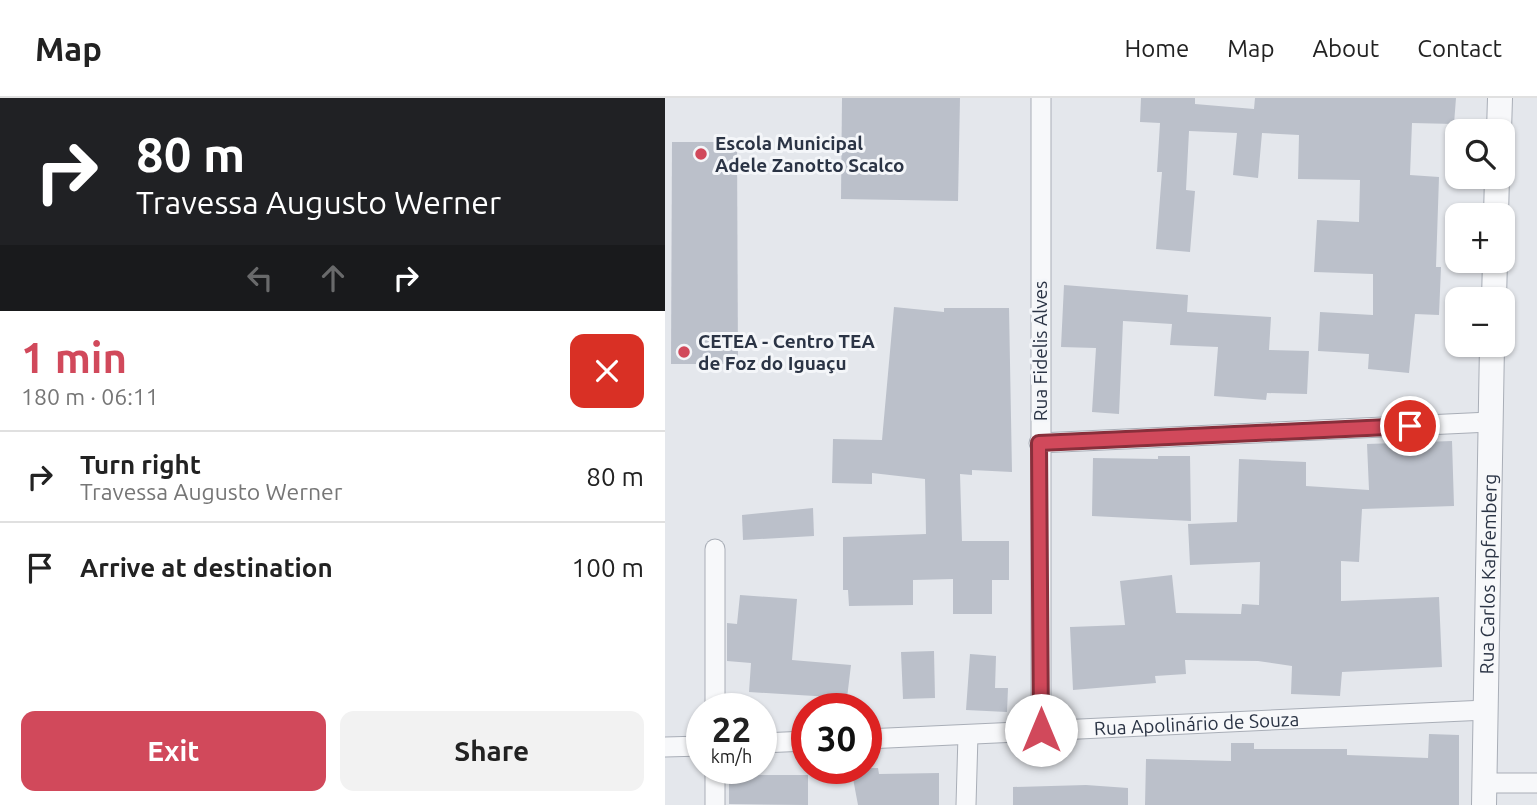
<!DOCTYPE html>
<meta charset="utf-8">
<style>
:root{--surface:#fff;--page:#f2f2f2;--text:#222;--muted:#767676;--line:#e0e0e0;--accent:#d1495b}
body{margin:0;font-family:Ubuntu,sans-serif;background:var(--page);color:var(--text);height:100vh;display:flex;flex-direction:column;font-size:26px;white-space:nowrap}
*{box-sizing:border-box;margin:0}
p{font-size:23px;color:var(--muted)}
.icon{flex:none;width:38px;height:38px;fill:none;stroke:currentColor;stroke-width:2;stroke-linecap:round;stroke-linejoin:round}
.map{position:relative;flex:1;overflow:hidden}
.drawer{display:flex;flex-direction:column;background:var(--surface);width:665px}
.drawer>*{flex:none}
.guide{background:#202124;color:#fff;overflow:hidden}
.fabs{position:absolute;left:780px;top:21px;display:grid;gap:14px}
.fabs a{display:grid;place-items:center;width:70px;height:70px;border-radius:14px;background:var(--surface);box-shadow:0 2px 5px #0004;font-size:35px}
.speed{position:absolute;left:21px;top:595px;display:flex;gap:14px;font-size:35px;font-weight:700;text-align:center}
.speed>*{display:grid;place-content:center;width:91px;height:91px;border-radius:50%;background:var(--surface);box-shadow:0 2px 5px #0004;line-height:1}
.speed small{font-size:18px;font-weight:400}
.speed .limit{border:10px solid #d22;background:#fff;color:#111}
.pin{position:absolute;display:grid;place-items:center;width:60px;height:60px;color:#fff;margin:-30px;border:4px solid #fff;border-radius:50%;box-shadow:0 2px 7px #0007}
.me{position:absolute;width:77px;margin:-38px;rotate:0deg;stroke-linejoin:round;filter:drop-shadow(0 0 5px #0008)}
.turn{display:flex;align-items:center;gap:24px;height:147px;padding:0 21px;font-size:32px}
.turn .icon{width:91px;height:91px;stroke-width:2.5}
.turn b{display:block;font-size:49px;line-height:60px}
.lanes{display:flex;align-items:center;height:66px;padding:0 21px;background:#0003;justify-content:center;gap:35px;direction:ltr}
.lanes .off{opacity:.35}
.round{display:grid;place-items:center;flex:none;width:74px;height:74px;border-radius:14px;background:var(--page)}
.overview{display:flex;align-items:center;justify-content:space-between;height:119px;padding:0 21px}
h1{font-size:42px;font-weight:700;line-height:52px;color:var(--accent)}
.primary-button{display:flex;gap:14px;margin-top:auto;padding:14px 21px}
.primary-button a{flex:1;height:80px;border-radius:14px;background:var(--accent);color:#fff;font-size:28px;font-weight:700;line-height:80px;text-align:center}
.primary-button a+a{background:var(--page);color:var(--text)}
ul{padding:0;list-style:none}
li{display:flex;align-items:center;gap:21px;height:91px;padding:0 21px;border-top:2px solid var(--line)}
li div{flex:1}
li b{display:block;font-size:26px}
li em{font-style:normal}
header{display:flex;align-items:center;gap:42px;box-sizing:border-box;height:98px;padding:0 35px;background:var(--surface);border-bottom:2px solid var(--line)}
header strong{font-size:33px}
nav{display:flex;gap:38px;margin-inline-start:auto;font-size:24px}
main{display:flex;flex:1;min-height:0}
.map>svg:first-child{display:block}
</style>
<header>
<strong>Map</strong>
<nav><a>Home</a><a>Map</a><a>About</a><a>Contact</a></nav>
</header>
<main>
<section class="drawer">
<div class="guide">
<div class="turn"><svg class="icon" aria-label="right" viewBox="0 0 24 24"><path d="M7 20v-9h11M14 6l5 5-5 5"/></svg><div><b>80 m</b>Travessa Augusto Werner</div></div>
<div class="lanes"><svg class="icon off" aria-label="left" viewBox="0 0 24 24"><path d="M17 20v-9H6M10 6l-5 5 5 5"/></svg><svg class="icon off" aria-label="ahead" viewBox="0 0 24 24"><path d="M12 20V5M6 11l6-6 6 6"/></svg><svg class="icon" aria-label="right" viewBox="0 0 24 24"><path d="M7 20v-9h11M14 6l5 5-5 5"/></svg></div>
</div>
<div class="overview"><div><h1>1 min</h1><p>180 m · 06:11</p></div><a class="round" style="background:#d93025;color:#fff"><svg class="icon" aria-label="close" viewBox="0 0 24 24"><path d="M6 6l12 12M18 6L6 18"/></svg></a></div>
<ul>
<li><svg class="icon" aria-label="right" viewBox="0 0 24 24"><path d="M7 20v-9h11M14 6l5 5-5 5"/></svg><div><b>Turn right</b><p>Travessa Augusto Werner</p></div><em>80 m</em></li>
<li><svg class="icon" aria-label="arrive" viewBox="0 0 24 24"><path d="M6 21V4h12l-3 4 3 4H6"/></svg><div><b>Arrive at destination</b></div><em>100 m</em></li>
</ul>
<div class="primary-button"><a>Exit</a><a>Share</a></div>
</section>
<div class="map">
<svg width="872" height="707" viewBox="0 0 872 707">
<rect width="100%" height="100%" fill="#e4e7ec"/>
<g fill="#bbc0ca">
<polygon points="177,0 295,0 293,103 176,101"/>
<polygon points="476,0 530,0 530,6 589,11 590,0 791,0 789,26 747,25 745,77 774,79 771,169 776,169 774,217 750,216 744,275 703,271 704,256 653,253 655,214 708,217 708,176 649,174 652,122 694,124 695,82 633,81 634,37 597,35 593,80 568,77 572,35 524,33 521,92 530,93 525,154 491,151 497,74 492,74 495,25 475,24"/>
<polygon points="7,44 72,44 73,266 6,266"/>
<polygon points="399,187 523,197 522,214 606,219 604,252 644,253 642,296 602,295 601,302 549,298 553,249 505,247 507,226 458,223 454,316 427,314 431,250 396,249"/>
<polygon points="229,209 279,214 279,210 344,210 347,374 307,372 307,377 295,376 297,443 344,443 344,482 327,482 327,516 288,516 288,481 248,482 248,507 184,508 183,492 178,492 178,439 261,436 260,381 207,375 207,386 167,385 168,341 217,342"/>
<polygon points="787,343 789,408 697,411 694,464 676,463 676,503 774,499 777,569 677,574 675,598 626,596 627,568 593,563 520,562 521,576 490,578 491,585 408,592 405,529 460,527 455,483 507,477 511,515 576,516 577,506 594,507 595,464 525,467 523,426 572,424 574,361 641,364 641,388 704,392 702,346"/>
<polygon points="493,358 525,358 526,423 427,418 428,360 493,361"/>
<polygon points="148,410 149,438 78,442 77,417"/>
<polygon points="75,497 132,501 127,562 186,567 182,600 84,594 86,565 62,563 62,525 72,526"/>
<polygon points="269,553 270,600 238,601 236,554"/>
<polygon points="305,556 331,558 330,590 343,590 342,614 301,612"/>
<polygon points="764,636 794,637 794,707 480,707 481,661 566,663 566,645 589,645 589,651 682,651 682,657 763,660"/>
<polygon points="186,670 213,670 214,676 274,675 274,707 193,707"/>
<polygon points="64,671 88,671 88,677 143,677 143,707 64,706"/>
<polygon points="421,687 463,690 463,707 348,707 348,689"/>
</g>
<g fill="none" stroke-linecap="round" stroke-linejoin="round">
<g stroke="#a9aeb7" stroke-width="21">
<g id="minor">
<polyline points="374,345 825,324"/>
<polyline points="50,611 50,451"/>
<polyline points="376,632 376,0"/>
<path id="s1" d="M201 641 821 612"/>
<polyline points="96,645 142,643"/>
<polyline points="0,649 37,648"/>
<polyline points="819,685 872,685"/>
<polyline points="50,707 50,670"/>
<polyline points="301,707 303,637"/>
</g>
</g>
<g stroke="#a9aeb7" stroke-width="26">
<g id="tertiary">
<polyline points="834,33 835,0"/>
<polyline points="831,117 832,79"/>
<polyline points="829,201 830,163"/>
<path id="s2" d="M819 707 827 247"/>
</g>
</g>
<use href="#minor" stroke="#f7f8fa" stroke-width="19"/>
<use href="#tertiary" stroke="#f7f8fa" stroke-width="24"/>
</g>
<g fill="none" stroke-linecap="round" stroke-linejoin="round">
<g stroke="#882f3b" stroke-width="18">
<polyline id="route" points="376,632 374,345 745,328"/>
</g>
<use href="#route" stroke="#d1495b" stroke-width="12"/>
</g>
<g fill="#d1495b" stroke="#f4f6f9" stroke-width="2.5">
<circle cx="36" cy="56" r="7"/>
<circle cx="19" cy="254" r="7"/>
</g>
<g text-anchor="middle" dominant-baseline="central" stroke-width="6" stroke-linejoin="round" paint-order="stroke">
<g font-size="19" font-weight="bold" fill="#2b3445" stroke="#f4f6f9" text-anchor="start">
<text x="50" y="45">Escola Municipal<tspan x="50" dy="22">Adele Zanotto Scalco</tspan></text>
<text x="33" y="243">CETEA - Centro TEA<tspan x="33" dy="22">de Foz do Iguaçu</tspan></text>
</g>
<g font-size="19" fill="#2b3445" stroke="#f4f6f9">
<text transform="translate(375 253) rotate(-90)">Rua Fidelis Alves</text>
<text stroke="none"><textPath href="#s2" startOffset="231">Rua Carlos Kapfemberg</textPath></text>
<text stroke="none"><textPath href="#s1" startOffset="331">Rua Apolinário de Souza</textPath></text>
</g>
</g>
</svg>
<div class="fabs">
<a><svg class="icon" aria-label="search" viewBox="0 0 24 24"><circle cx="10" cy="10" r="6"/><path d="M15 15l6 6"/></svg></a>
<a>+</a>
<a>−</a>
</div>
<div class="speed"><div>22<small>km/h</small></div><div class="limit">30</div></div>
<div class="pin" style="left:745px;top:328px;background:#d93025"><svg class="icon" aria-label="arrive" viewBox="0 0 24 24"><path d="M6 21V4h12l-3 4 3 4H6"/></svg></div>
<svg class="me" style="left:376px;top:632px" viewBox="-20 -20 40 40"><circle r="19" fill="#fff"/><path d="M0-13L10 11 0 6-10 11z" fill="#d1495b"/></svg>
</div>
</main>
